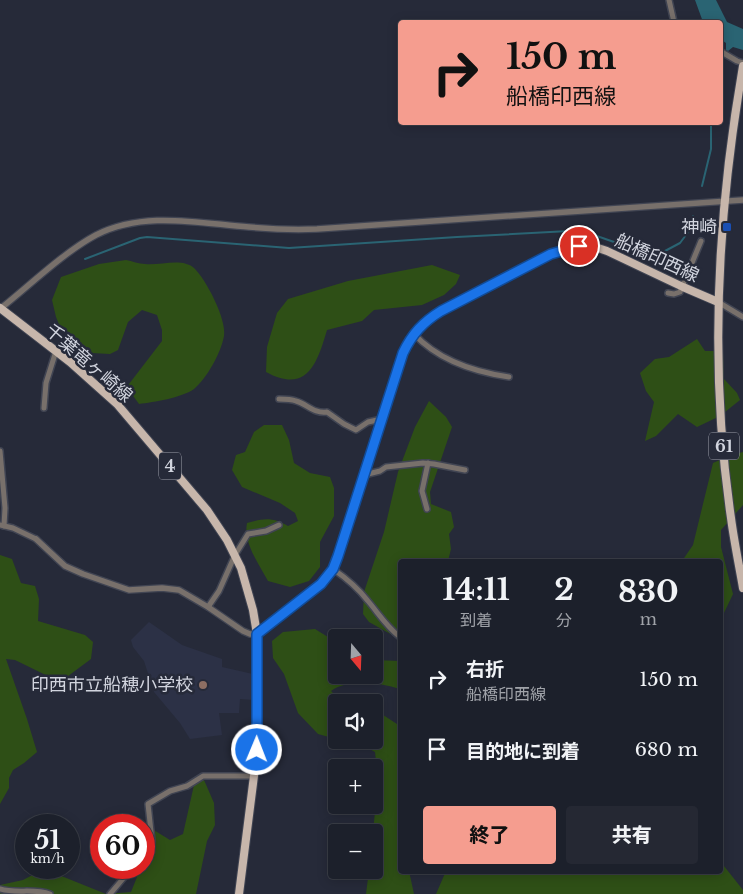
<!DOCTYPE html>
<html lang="ja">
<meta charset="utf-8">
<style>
:root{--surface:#1c202b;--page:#252833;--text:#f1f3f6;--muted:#a0a3a9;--line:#3a3e47;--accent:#f59d8f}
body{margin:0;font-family:"Libre Baskerville","Noto Sans JP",serif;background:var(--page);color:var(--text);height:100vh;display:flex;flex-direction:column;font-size:19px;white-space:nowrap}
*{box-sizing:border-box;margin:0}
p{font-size:16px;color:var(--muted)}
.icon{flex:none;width:28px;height:28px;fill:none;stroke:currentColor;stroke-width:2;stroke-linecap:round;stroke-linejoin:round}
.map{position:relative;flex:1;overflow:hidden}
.drawer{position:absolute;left:398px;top:559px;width:325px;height:315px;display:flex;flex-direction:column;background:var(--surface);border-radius:5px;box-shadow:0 2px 12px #0003,0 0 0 1px var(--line)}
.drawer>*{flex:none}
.banner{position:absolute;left:398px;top:20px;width:325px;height:105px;border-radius:5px;box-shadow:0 2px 12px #0003,0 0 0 1px var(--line);background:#f59d8f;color:#111;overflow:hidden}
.needle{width:32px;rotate:161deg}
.controls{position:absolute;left:328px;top:629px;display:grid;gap:10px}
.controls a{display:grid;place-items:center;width:55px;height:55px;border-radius:5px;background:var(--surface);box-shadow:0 2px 12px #0003,0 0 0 1px var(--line);font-size:25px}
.speed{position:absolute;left:15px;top:814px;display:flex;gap:10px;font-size:25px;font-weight:700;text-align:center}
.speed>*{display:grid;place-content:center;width:65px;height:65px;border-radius:50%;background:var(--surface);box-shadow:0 2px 12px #0003,0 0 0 1px var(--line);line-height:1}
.speed small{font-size:12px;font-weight:400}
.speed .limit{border:8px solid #d22;background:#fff;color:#111}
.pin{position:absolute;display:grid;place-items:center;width:42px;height:42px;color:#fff;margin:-21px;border:2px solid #fff;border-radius:50%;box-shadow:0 1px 5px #0007}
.me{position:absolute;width:55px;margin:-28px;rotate:1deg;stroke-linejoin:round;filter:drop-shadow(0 0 4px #0008)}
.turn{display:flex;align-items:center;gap:18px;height:105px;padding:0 25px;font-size:22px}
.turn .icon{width:65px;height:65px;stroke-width:2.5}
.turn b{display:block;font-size:35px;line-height:42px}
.eta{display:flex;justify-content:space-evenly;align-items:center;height:85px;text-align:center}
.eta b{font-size:30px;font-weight:800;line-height:35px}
.primary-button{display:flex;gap:10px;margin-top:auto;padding:10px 25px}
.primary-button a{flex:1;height:58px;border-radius:5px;background:var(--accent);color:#111;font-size:20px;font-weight:800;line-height:58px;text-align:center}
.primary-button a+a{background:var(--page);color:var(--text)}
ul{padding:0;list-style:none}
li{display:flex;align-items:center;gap:15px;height:70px;padding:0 25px}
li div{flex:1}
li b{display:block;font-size:19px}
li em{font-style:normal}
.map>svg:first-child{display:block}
</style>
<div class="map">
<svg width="743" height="894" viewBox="0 0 743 894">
<rect width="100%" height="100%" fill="#262a39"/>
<polygon fill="#2c3146" points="149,622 182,645 222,659 222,667 253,674 254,700 240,699 239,713 219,713 222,735 190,739 180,723 154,692 144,661 133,647 131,640"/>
<g fill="#2e4f16">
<path d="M126 260C132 261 139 264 145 264 159 266 182 257 194 268 206 279 227 320 224 336 221 353 207 378 194 389 181 398 154 402 139 404L131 393 129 384 162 341V330L157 315 142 310 128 322 118 350 110 354 92 353 62 332 56 317 52 300 61 277 99 264Z"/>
<path d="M432 265 460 275 456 284 444 295 422 305 374 310 362 321 327 330C317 364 307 394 266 372L267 347 277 313 288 299 348 281Z"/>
<polygon points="697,339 705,351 723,351 724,379 737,393 740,400 720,416 697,427 678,414 656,436 645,441 654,402 646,391 640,373 655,359 669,357"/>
<polygon points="429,401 446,417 452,427 430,492 431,504 451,512 454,527 449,534 451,549 448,561 400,561 400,626 394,636 369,622 363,614 364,592 384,532 398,472 415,427"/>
<path d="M264 425H282L289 440 294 463 310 473 330 477 334 488V516L320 542V567L309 581 290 587 268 581C259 564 243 543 247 523 265 518 272 517 288 526L298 521 295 513 280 503 242 487 232 470 236 455 245 452 254 432Z"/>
<polygon points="743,452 743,505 721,530 721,547 733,594 723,615 720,618 720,561 682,561 693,545 713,463 731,455"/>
<polygon points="0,555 12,559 21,583 35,586 39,599 38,621 85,635 93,642 91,659 60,682 15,660 6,659 27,719 37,752 24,763 13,770 9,778 9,788 0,804"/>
<path d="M315 629 336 642V675H374V660L400 661V689C379 683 350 678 331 691L338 698 352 702H336V739L318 734 298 713 284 674 273 658 272 641 283 632Z"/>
<polygon points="374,709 400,726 400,871 409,871 414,894 366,894 369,870 374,870 373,832 378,781 375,752 362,745 342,740 374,740"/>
<polygon points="204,780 214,803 215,825 207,841 196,894 0,894 0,885 23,880 44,869 106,894 131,892 137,877 133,868 144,868 144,825 124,825 126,818 144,824 170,840 183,834 194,785"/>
<polygon points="720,861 743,890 743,894 436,894 446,871 720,871"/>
</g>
<polygon fill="#2a6473" points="695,0 716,0 727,22 743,29 743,50 733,47 728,51 726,50 726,43 720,39 720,22 703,22"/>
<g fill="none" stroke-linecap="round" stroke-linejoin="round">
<g stroke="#2a6473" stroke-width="2">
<polyline points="720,71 723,58"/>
<polyline points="702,186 711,149 711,122"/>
<polyline points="85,259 140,238 147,237 289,248 457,237 569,231 594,235 634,249 656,252 665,251 680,243 689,231 693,216"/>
</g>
<g stroke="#414553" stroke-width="8">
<g id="minor">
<polyline points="669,0 674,22"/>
<polyline points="720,51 737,61 743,63"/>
<polyline points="668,293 674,294 680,292 701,241"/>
<polyline points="718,302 743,317"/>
<path d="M414 334C438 360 475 372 509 377"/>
<path d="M279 399C285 399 291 399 296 401 307 404 314 414 327 412L344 424 356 430 368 422 382 419"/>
<polyline points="44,408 46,383 56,351"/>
<polyline points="0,451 5,508 4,526"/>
<polyline points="364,475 380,471 386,467 423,463 434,464 465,470"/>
<polyline points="427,509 422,491 428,463"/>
<polyline points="0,525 13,528 36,539"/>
<path d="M333 569C346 578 358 588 368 601 379 614 386 626 400 637"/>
<polyline points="208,607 219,591 235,555 248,534 266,531 279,525"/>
<polyline points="144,854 151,848 152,841 148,804 170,791 187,786 203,776 254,776"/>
<path d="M0 889C16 894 34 888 50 894"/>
<polyline points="110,894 132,868"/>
</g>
</g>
<g stroke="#414553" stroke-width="8">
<g id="tertiary">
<path d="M0 309C29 286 64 252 96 235 144 211 197 223 249 227 271 229 294 230 317 229L743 200"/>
<polyline points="36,539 65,566 83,574 129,590 162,588 179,590 208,607 243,631 250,634 257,634"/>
</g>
</g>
<g stroke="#414553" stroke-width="10">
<g id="primary">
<path d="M743 66C717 215 709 368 731 518 734 541 739 565 743 588"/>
<polyline points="0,308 70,362 117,404 207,510 227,540 241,568 253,610 257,634 258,715 256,760 239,894"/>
<path d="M257 634 321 584 333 569 338 556 403 353C412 334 423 322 441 311L551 254 579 247 598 248 607 251 683 287 718 302"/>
</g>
</g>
<use href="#minor" stroke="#78706b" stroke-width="5"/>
<use href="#tertiary" stroke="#78706b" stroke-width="5.5"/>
<use href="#primary" stroke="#c7b6ab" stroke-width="8"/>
</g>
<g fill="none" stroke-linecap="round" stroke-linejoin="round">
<g stroke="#114b97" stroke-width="12">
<path id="route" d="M257 750V634L321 584 333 569 338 556 403 353C412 334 423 322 441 311L551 254 579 246"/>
</g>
<use href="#route" stroke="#1a73e8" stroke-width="9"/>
</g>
<rect fill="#1a4fb4" stroke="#262a39" stroke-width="2" x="722" y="222" width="10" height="10" rx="2.5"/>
<circle fill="#8d6e63" stroke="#262a39" stroke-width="2" cx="203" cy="685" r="5"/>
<g text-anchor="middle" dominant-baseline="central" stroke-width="5" stroke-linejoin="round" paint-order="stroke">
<g fill="#262a39" stroke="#9ea1ac" stroke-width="1">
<rect x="709" y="432.5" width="30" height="27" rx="4"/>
<rect x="159" y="452.5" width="22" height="27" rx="4"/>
</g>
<g font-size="16" font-weight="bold" fill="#d1d4de">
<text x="724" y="446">61</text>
<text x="170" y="466">4</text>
</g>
<g font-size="18" fill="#d1d4de" stroke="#262a39" text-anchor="end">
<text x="717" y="227">神崎</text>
<text x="193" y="685">印西市立船穂小学校</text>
</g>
<g font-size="18" fill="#d1d4de" stroke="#262a39">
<text transform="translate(657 258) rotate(25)">船橋印西線</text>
<text transform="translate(89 363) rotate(41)">千葉竜ヶ崎線</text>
</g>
</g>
</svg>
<div class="controls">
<a><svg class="needle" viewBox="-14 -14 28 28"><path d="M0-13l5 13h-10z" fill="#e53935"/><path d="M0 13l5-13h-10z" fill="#a0a3a9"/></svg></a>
<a><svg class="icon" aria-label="sound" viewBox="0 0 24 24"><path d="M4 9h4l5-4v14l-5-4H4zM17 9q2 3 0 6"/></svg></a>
<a>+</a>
<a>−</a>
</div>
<div class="speed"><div>51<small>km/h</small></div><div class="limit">60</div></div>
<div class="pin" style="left:579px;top:246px;background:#d93025"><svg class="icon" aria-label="arrive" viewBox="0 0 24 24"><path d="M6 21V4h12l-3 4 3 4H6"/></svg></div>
<svg class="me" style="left:257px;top:750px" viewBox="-20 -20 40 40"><circle r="17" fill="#1a73e8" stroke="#fff" stroke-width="3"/><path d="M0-11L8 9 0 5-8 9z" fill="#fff"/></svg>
<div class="banner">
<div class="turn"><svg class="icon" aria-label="right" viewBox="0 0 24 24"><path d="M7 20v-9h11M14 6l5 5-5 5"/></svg><div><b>150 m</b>船橋印西線</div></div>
</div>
<section class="drawer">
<div class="eta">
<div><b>14:11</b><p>到着</p></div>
<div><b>2</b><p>分</p></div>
<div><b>830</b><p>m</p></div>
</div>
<ul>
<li><svg class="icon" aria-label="right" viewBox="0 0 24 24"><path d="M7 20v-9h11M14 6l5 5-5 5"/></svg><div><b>右折</b><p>船橋印西線</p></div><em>150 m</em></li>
<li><svg class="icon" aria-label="arrive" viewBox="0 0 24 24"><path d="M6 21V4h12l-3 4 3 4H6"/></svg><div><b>目的地に到着</b></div><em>680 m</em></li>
</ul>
<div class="primary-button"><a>終了</a><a>共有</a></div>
</section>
</div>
